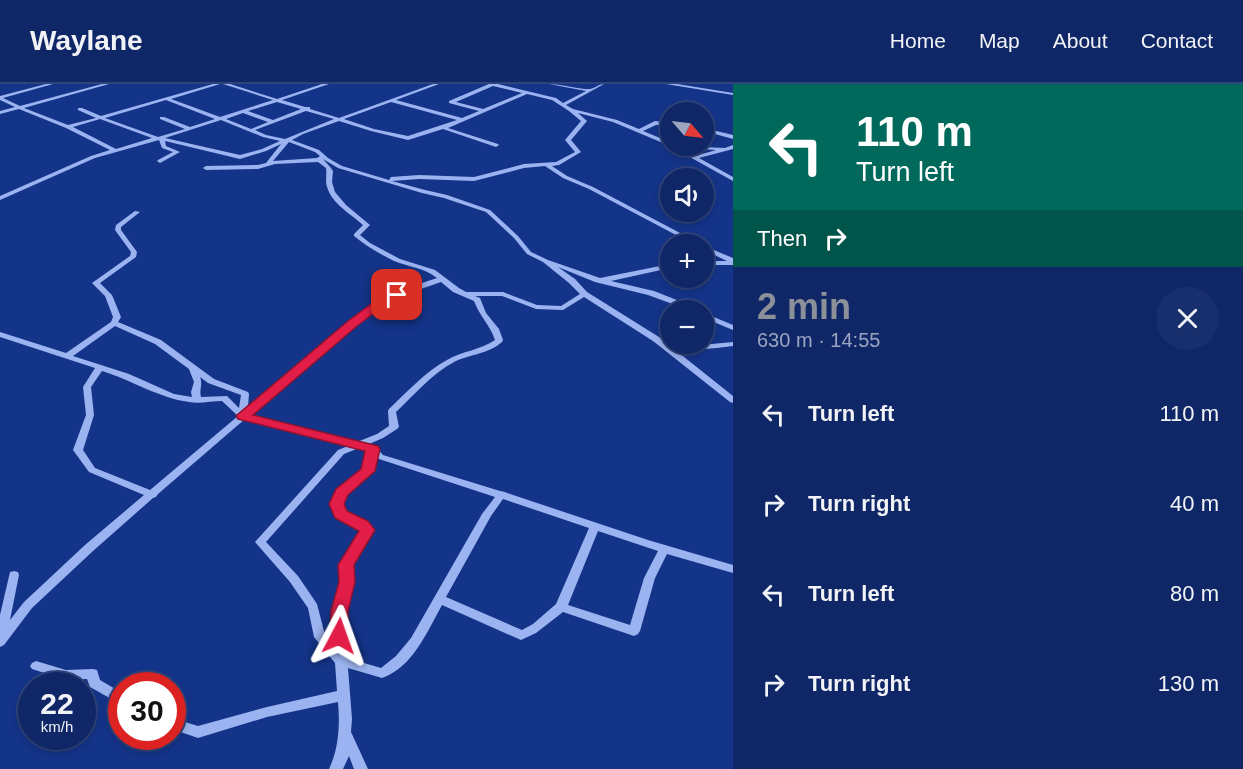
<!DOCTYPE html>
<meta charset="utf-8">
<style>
:root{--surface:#0f2767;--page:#182f6d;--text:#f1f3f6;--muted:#9ba5c0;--line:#2f447b;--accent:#8c9099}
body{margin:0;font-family:Arial,sans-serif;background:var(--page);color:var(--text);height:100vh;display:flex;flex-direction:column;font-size:22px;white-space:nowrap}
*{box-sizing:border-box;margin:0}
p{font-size:20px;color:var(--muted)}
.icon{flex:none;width:33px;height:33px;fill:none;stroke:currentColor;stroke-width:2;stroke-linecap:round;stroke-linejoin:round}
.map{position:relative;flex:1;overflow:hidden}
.drawer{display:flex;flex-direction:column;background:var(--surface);width:510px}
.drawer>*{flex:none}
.guide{background:#00695c;color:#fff;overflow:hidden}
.needle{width:39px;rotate:118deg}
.buttons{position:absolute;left:660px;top:18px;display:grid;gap:12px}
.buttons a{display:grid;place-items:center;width:54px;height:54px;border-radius:50%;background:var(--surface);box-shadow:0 3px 9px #0003,0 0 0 2px var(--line);font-size:30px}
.speed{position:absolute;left:18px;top:588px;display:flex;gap:12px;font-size:30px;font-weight:700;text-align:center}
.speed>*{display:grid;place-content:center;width:78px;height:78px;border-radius:50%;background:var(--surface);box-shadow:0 3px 9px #0003,0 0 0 2px var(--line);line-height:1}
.speed small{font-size:15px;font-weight:400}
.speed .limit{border:9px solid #d22;background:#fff;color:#111}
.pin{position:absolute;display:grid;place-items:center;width:51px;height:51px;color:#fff;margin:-26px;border-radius:12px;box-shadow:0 3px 9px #0006}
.me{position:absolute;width:66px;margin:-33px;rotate:4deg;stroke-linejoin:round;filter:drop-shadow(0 0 4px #0008)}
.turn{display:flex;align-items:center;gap:21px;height:126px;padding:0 24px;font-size:27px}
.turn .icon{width:78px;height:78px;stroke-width:2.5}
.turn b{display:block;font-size:42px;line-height:51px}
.then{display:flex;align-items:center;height:57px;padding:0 24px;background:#0003;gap:12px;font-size:22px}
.round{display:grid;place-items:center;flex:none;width:63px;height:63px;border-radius:32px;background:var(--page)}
.head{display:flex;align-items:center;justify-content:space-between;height:102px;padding:0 24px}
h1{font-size:36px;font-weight:700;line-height:45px;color:var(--accent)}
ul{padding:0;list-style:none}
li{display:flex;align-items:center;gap:18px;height:90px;padding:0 24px}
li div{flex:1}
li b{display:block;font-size:22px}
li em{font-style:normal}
header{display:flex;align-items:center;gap:36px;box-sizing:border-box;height:84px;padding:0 30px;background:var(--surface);border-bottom:2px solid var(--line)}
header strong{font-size:28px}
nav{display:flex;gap:33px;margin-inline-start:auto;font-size:21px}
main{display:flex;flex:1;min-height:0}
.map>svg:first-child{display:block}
</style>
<header>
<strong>Waylane</strong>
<nav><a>Home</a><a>Map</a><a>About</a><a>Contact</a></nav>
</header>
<main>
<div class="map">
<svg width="733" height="685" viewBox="0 0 733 685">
<rect width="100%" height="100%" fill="#143489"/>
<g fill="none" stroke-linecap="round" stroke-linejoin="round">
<g fill="#9bb3f0" fill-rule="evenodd">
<path d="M46 0H53L3 14 20 22 102 0H109L24 24 68 41 96 34 78 26V24H82L101 32 213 0H220L171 15 220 33 273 16 223 0H230L277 15 322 0H329L282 16 305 23H310V25L339 34 433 0H439L396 16 462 34 479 27 449 19V17L489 0H498L556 14 563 19 586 7 549 0C559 0 583 6 590 5 596 4 598 0 604 0L566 21 573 25 617 36 639 45 655 37 670 39V41H656L643 47 670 58V62L613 38 578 29 587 37 571 56 581 68 559 81 552 82 567 92 593 103 699 159 700 160H693L589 105 563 94 545 82 524 84 474 97 419 95 392 97 425 106 447 111 490 126 518 152 531 168 548 176 600 194 670 180V184L611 197 654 207 697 224V226H689L648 211 595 198 558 183 575 195 587 208 659 253 733 312V319L730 318 653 257 584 213 563 226 536 225 502 212H475L480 214 486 229 499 245 503 256 502 258C489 270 470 270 454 278 432 290 415 310 396 328L399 343 397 345 383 354 367 361 376 363 383 371 500 407 505 408 507 409 648 456 733 481V489L667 470 655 494 640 547 638 550 634 552 563 528 536 549 521 556 442 521C427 548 413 583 382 594L348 584 352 635 351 648 368 685H354L349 672 343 685H329C339 664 340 640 338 618L267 633 198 654 172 645V634L198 642 267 623 337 607 335 579 314 553 308 524 290 498 255 458 338 366 348 362 245 335 158 410 156 413 153 414 93 467 32 524 4 561 0 563V531L10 488 14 487 18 488 19 491 10 536 24 518 85 461 144 411 89 388 73 366 86 331 83 303 95 284 0 253V248L66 269 111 238 113 233 105 212 92 199 130 172 131 168 115 146 116 141 135 127 140 128 121 143V146L137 168 136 173 100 199 112 211 121 233 118 238 161 256 214 295 248 308 249 310 248 323 311 269 383 212 437 194C425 184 409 183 394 177 380 170 366 162 354 152V150L363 141C351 130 332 120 327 103 325 97 327 91 326 84L318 78 275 80 258 85 206 86 203 84 206 82 258 81 266 79 281 60 266 67 240 75 165 57 166 62 180 68 160 79 157 77 158 76 173 68 162 64 159 56 95 74 0 116V112L91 72 110 66 66 44 19 25 0 30V27L15 23 0 16V12ZM493 2 522 9 483 25 456 18ZM527 10 552 16 569 27 581 37 565 56 575 68 556 78 524 80 474 93 419 91 391 93 389 96 342 82 328 74 319 66 292 56 303 50 339 37 371 47 408 56 443 45 496 63 499 61 498 60 448 44ZM166 16 215 35 190 43 164 33H160V35L185 45 158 53 105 34ZM277 18 301 25 273 36 248 27ZM391 18 457 36 408 52 374 45 344 35ZM306 27 334 35 285 55 266 51 255 46ZM243 29 268 38 251 45 226 35ZM100 35 152 54 116 65 73 43ZM221 36 263 53 280 57 262 65 240 71 165 54ZM289 58 315 68 320 72 317 74 273 77ZM323 75 338 84 422 109 444 114 486 128 514 154 527 170 543 178 569 199 580 210 561 222 537 221 503 208H466L459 204 435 186 400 175 370 159 360 151 370 141 346 121 335 108 332 98 333 87 331 84ZM441 198 453 208 474 217C479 231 490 241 495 256 481 266 462 267 447 276 425 288 407 308 389 325L388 327 389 342 377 350 357 358 250 331 317 273 389 216ZM115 242 155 260 189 285 194 298 191 308 192 313 174 310 129 290 73 272ZM102 287C131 296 159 314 189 318 200 320 211 317 222 317L238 332 150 406 95 384 83 366 94 331 91 303ZM200 293 208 299 241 311 239 324 227 312 201 313C199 306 203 300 200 293ZM359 364 368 367 362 385 342 403 331 420 336 433 358 442 362 446 341 481V498L334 527V561L325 551 317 520 298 492 266 458 344 370ZM376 374 495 413 482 430 411 554 396 572 381 584 347 574 345 552 346 527 353 498 351 481 372 446 366 438 344 429 341 420C350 400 370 396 376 374ZM503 415 589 444 556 520 533 540 522 546 446 513 491 432ZM598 447 658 467 644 494 630 541 568 521Z"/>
<polygon points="666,0 677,0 733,9 733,11"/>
<polygon points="704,44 733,51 733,55 704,47"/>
<polygon points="733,61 733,65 699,74 733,93 733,97 670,62 676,62 695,72 716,66 683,64 681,62 725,64"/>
<polygon points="704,162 733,174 733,181 704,181 704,177 727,177 704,166"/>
<polygon points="704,229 733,241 733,246 704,234"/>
<path d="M733 258V262C715 264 691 269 675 260L701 261Z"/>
<polygon points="36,577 66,586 93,585 97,586 100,596 122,609 122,621 90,603 87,595 66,596 32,585 30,582 32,579"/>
</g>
</g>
<polygon fill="#e11d48" stroke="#92132f" stroke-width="1.5" points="397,208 401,209 401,214 390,217 357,242 253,331 378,362 380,365 375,387 348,411 344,420 347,427 368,437 375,446 354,481 355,498 348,527 348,552 345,557 339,559 333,557 330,552 331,527 339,498 338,481 359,447 335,434 329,420 336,405 361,385 365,367 238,335 236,332 348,237 382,212"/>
</svg>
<div class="buttons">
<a><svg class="needle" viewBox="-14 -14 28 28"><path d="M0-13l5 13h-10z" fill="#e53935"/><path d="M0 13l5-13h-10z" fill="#9ba5c0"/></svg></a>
<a><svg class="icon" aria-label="sound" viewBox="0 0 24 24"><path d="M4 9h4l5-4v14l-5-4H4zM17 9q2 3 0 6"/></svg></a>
<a>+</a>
<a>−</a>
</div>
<div class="speed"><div>22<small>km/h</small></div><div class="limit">30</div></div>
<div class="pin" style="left:397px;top:211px;background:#d93025"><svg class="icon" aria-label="arrive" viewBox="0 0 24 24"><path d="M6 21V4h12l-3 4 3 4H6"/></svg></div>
<svg class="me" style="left:339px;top:552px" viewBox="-20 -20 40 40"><path d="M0-17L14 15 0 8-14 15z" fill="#e11d48" stroke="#fff" stroke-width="4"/></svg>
</div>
<section class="drawer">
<div class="guide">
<div class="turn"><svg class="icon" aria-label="left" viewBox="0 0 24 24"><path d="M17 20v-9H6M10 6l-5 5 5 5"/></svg><div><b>110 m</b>Turn left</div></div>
<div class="then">Then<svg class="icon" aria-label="right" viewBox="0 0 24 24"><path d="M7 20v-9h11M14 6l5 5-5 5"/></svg></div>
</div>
<div class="head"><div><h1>2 min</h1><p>630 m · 14:55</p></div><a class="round"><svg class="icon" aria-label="close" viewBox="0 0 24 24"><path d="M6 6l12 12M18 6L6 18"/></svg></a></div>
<ul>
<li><svg class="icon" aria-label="left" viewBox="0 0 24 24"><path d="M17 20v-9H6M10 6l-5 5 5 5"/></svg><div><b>Turn left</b></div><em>110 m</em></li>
<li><svg class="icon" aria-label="right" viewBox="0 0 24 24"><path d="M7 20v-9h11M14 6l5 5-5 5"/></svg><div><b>Turn right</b></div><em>40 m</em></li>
<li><svg class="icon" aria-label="left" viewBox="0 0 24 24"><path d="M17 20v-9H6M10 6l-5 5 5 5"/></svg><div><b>Turn left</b></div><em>80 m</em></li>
<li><svg class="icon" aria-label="right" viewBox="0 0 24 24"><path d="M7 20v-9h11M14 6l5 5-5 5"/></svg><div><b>Turn right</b></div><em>130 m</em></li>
</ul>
</section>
</main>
